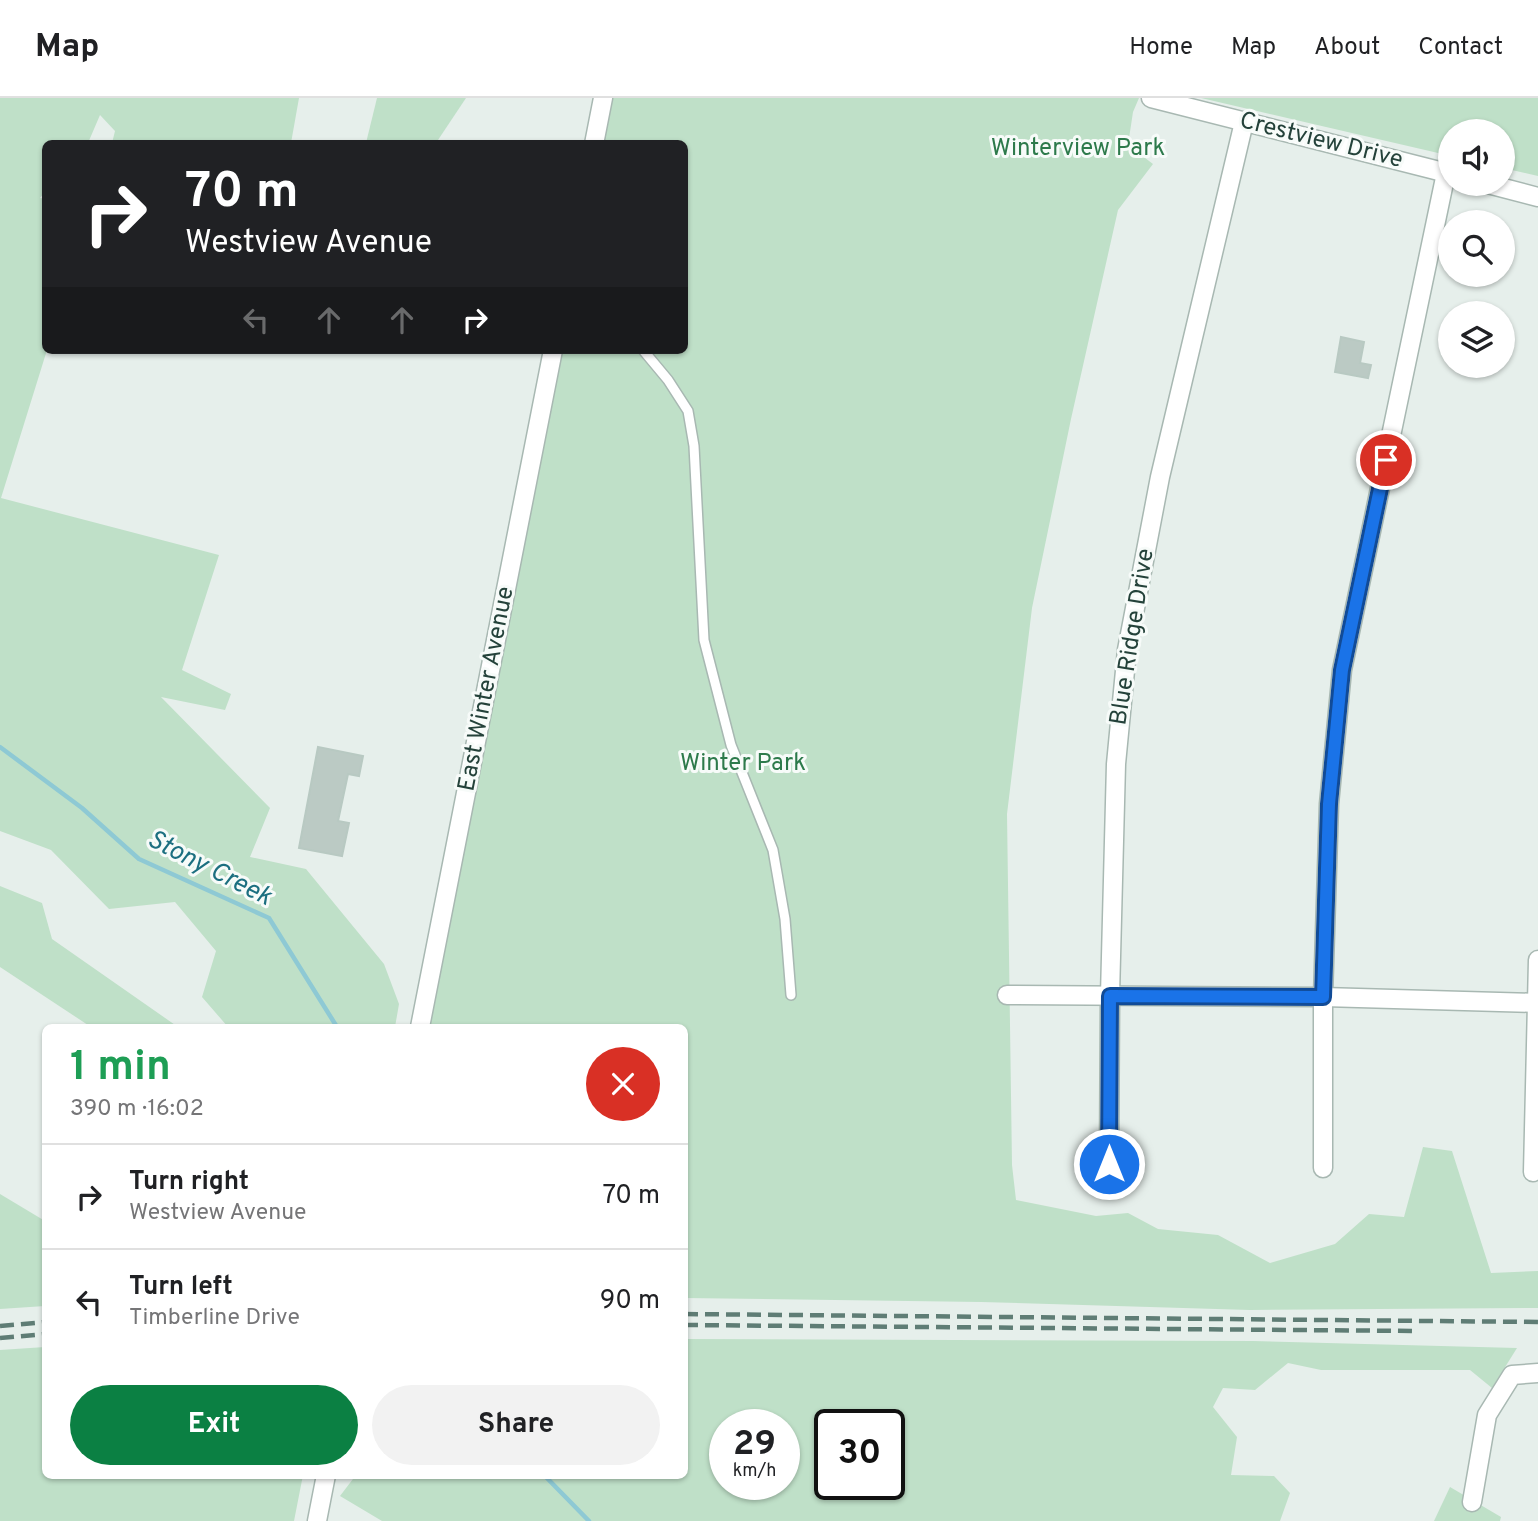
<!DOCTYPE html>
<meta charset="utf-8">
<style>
:root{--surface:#fff;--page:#f2f2f2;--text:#202124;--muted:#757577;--line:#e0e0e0;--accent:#0b8043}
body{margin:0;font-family:Overpass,sans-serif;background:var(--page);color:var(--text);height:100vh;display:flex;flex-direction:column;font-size:26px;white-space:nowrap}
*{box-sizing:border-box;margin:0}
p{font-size:23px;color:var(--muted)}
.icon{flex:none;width:38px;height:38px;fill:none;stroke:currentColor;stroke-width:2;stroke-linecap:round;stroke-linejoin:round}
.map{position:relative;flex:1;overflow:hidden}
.drawer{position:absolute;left:42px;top:926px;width:646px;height:455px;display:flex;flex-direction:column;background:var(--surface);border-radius:10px;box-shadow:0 2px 5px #0004}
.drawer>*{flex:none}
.top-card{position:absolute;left:42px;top:42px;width:646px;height:214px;border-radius:10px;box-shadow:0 2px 5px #0004;background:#202124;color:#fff;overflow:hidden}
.tools{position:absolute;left:1438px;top:21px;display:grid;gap:14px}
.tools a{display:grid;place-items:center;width:77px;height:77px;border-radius:50%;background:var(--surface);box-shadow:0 2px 5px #0004;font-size:35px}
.speed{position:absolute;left:709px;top:1311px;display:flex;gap:14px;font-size:35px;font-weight:700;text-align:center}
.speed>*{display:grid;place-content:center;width:91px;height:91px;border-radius:50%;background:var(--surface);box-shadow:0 2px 5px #0004;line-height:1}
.speed small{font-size:18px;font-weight:400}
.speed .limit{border:4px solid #111;border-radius:10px;background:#fff;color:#111}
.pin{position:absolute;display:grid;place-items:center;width:60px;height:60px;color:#fff;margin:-30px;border:4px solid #fff;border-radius:50%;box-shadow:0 2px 7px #0007}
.me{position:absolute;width:77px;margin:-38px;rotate:0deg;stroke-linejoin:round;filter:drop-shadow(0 0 5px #0008)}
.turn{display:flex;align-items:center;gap:24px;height:147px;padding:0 28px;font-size:32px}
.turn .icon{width:91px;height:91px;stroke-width:2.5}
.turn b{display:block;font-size:49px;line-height:60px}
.lanes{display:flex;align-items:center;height:66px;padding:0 28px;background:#0003;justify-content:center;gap:35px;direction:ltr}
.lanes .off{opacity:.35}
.round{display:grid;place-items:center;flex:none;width:74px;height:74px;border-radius:37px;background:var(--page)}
.overview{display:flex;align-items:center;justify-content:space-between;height:119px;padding:0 28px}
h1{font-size:42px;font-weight:700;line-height:52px;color:#1e9e55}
.primary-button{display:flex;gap:14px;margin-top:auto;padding:14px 28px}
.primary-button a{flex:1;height:80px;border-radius:42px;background:var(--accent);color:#fff;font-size:28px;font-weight:700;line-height:80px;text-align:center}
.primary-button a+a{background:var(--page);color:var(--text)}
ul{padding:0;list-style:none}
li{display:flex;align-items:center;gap:21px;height:105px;padding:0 28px;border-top:2px solid var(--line)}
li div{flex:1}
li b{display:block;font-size:26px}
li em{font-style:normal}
header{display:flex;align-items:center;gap:42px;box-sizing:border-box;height:98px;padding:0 35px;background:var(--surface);border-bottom:2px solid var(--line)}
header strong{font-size:33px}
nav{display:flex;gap:38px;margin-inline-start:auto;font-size:24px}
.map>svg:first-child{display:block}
</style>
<header>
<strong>Map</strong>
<nav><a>Home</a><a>Map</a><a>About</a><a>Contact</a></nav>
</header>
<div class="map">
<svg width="1538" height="1423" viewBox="0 0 1538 1423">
<rect width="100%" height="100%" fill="#e6efeb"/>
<g fill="#bfe0c8" fill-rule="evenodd">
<polygon points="0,0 299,0 291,45 112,45 115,33 100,17 88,45 46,46 45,94 40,100 46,101 47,252 1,400 219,457 182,572 231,596 225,612 161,599 270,710 250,759 306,771 384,866 399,906 395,929 228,929 202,899 216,853 175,804 109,811 51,752 0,733"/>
<polygon points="377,0 466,0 436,45 366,45"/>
<polygon points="603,0 1139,0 1133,14 1128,47 1153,66 1118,112 1071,321 1032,510 1007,716 1012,1067 1016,1102 1096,1118 1128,1115 1158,1131 1218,1137 1270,1165 1335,1146 1369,1116 1404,1119 1423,1049 1452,1053 1491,1175 1538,1173 1538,1210 1250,1212 981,1204 684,1200 684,929 419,929 553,252 684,252 684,46 594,45"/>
<polygon points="1201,0 1538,0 1538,78 1503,70 1503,33 1451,33 1451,58"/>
<polygon points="0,788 42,805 52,841 178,929 91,929 0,869"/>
<polygon points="0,1096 45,1123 45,1208 0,1211"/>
<path d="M684 1241 1253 1243 1517 1250 1492 1290 1470 1272H1321L1288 1265 1255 1292 1223 1290 1213 1309 1237 1339 1231 1377 1274 1378 1290 1395 1280 1423H382L340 1398 356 1377H684ZM724 1326H784V1386H724ZM830 1326H889V1386H830Z"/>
<polygon points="45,1249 46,1377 303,1377 294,1423 0,1423 0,1252"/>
<polygon points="1450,1389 1501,1419 1500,1423 1434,1423"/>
</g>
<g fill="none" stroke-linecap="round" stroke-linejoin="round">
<g stroke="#8ec9d4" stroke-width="4.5">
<polyline points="0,649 82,710 139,761 269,820 337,929"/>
<polyline points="544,1377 589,1423"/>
</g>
</g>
<g fill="#bbcac4" stroke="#b8c9c2" stroke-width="2">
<polygon points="1341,239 1364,244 1360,265 1371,267 1368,280 1335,274"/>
<polygon points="318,649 363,658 359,678 348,676 338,723 349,725 342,758 299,750"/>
</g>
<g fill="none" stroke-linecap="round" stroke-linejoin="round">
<g stroke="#a8b8b2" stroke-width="12">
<polyline id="lane" points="643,252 668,282 688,313 694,348 704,542 731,647 773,752 785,821 791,897"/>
</g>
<g stroke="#a8b8b2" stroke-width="21">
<g id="street">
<polyline points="1151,0 1451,76"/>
<polyline points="594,46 603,0"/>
<polyline points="1488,86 1538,99"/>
<polyline points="1007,897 1323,899 1538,905"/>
<polyline points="420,929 553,252"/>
<polyline points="1109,1066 1110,897 1116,666 1127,552 1160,379 1244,24"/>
<polyline points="1323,1070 1323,899 1329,706 1342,572 1446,75"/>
<polyline points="1533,1074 1538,862"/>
<polyline points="1472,1404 1487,1317 1512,1277 1538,1275"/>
<polyline points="317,1423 326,1377"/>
</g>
</g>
<use href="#lane" stroke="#fff" stroke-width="9"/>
<use href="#street" stroke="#fff" stroke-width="18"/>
<g stroke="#5f7d75" stroke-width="4.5" stroke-dasharray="14 7" stroke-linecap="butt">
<polyline points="684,1216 1538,1224"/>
<polyline points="684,1227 1416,1233"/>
<polyline points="0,1228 46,1224"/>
<polyline points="0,1240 46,1236"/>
</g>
</g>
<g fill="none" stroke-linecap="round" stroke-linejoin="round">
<g stroke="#114b97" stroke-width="18">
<polyline id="route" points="1109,1066 1110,898 1323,899 1329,706 1342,572 1386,362"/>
</g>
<use href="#route" stroke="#1a73e8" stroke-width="12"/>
</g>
<g text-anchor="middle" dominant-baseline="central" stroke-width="6" stroke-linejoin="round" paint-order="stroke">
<g font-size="24" fill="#24423a" stroke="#f7fbf9">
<text transform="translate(1321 43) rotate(14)">Crestview Drive</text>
<text transform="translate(1133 539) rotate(-81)">Blue Ridge Drive</text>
<text transform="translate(487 591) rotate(-79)">East Winter Avenue</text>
</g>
<g font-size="24" fill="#2d7a4b" stroke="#f7fbf9">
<text x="1078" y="51">Winterview Park</text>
<text x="743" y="666">Winter Park</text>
</g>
<g font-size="26" font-style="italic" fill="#1c6f80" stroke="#f7fbf9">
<text transform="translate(209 771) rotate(27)">Stony Creek</text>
</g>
</g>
</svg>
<div class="tools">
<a><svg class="icon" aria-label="sound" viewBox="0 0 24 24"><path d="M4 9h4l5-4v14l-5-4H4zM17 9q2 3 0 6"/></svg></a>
<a><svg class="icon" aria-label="search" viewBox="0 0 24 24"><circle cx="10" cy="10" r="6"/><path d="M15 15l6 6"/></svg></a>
<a><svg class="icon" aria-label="layers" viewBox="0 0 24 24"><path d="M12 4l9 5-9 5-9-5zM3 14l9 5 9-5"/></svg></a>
</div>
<div class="speed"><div>29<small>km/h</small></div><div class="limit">30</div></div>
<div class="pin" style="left:1386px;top:362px;background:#d93025"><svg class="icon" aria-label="arrive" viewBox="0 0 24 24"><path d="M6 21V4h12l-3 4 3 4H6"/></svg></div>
<svg class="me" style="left:1109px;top:1066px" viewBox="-20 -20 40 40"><circle r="17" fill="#1a73e8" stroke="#fff" stroke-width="3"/><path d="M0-11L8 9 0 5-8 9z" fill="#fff"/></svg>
<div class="top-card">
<div class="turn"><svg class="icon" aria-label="right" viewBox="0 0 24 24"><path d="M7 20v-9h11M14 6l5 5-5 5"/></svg><div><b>70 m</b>Westview Avenue</div></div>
<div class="lanes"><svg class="icon off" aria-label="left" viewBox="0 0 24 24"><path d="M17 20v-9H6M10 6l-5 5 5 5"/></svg><svg class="icon off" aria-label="ahead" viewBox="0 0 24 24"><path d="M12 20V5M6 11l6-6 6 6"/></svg><svg class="icon off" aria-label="ahead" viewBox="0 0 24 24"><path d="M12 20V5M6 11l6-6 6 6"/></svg><svg class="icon" aria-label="right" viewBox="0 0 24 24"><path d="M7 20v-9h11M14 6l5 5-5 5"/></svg></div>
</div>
<section class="drawer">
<div class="overview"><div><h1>1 min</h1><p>390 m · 16:02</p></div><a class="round" style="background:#d93025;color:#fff"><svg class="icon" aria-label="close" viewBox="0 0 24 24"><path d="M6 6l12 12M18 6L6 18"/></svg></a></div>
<ul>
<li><svg class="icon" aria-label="right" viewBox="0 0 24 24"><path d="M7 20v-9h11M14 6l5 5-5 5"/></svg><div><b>Turn right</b><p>Westview Avenue</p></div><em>70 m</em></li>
<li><svg class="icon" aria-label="left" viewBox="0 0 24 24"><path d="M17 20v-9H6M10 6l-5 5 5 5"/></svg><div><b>Turn left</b><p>Timberline Drive</p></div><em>90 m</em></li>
</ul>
<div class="primary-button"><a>Exit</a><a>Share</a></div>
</section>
</div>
